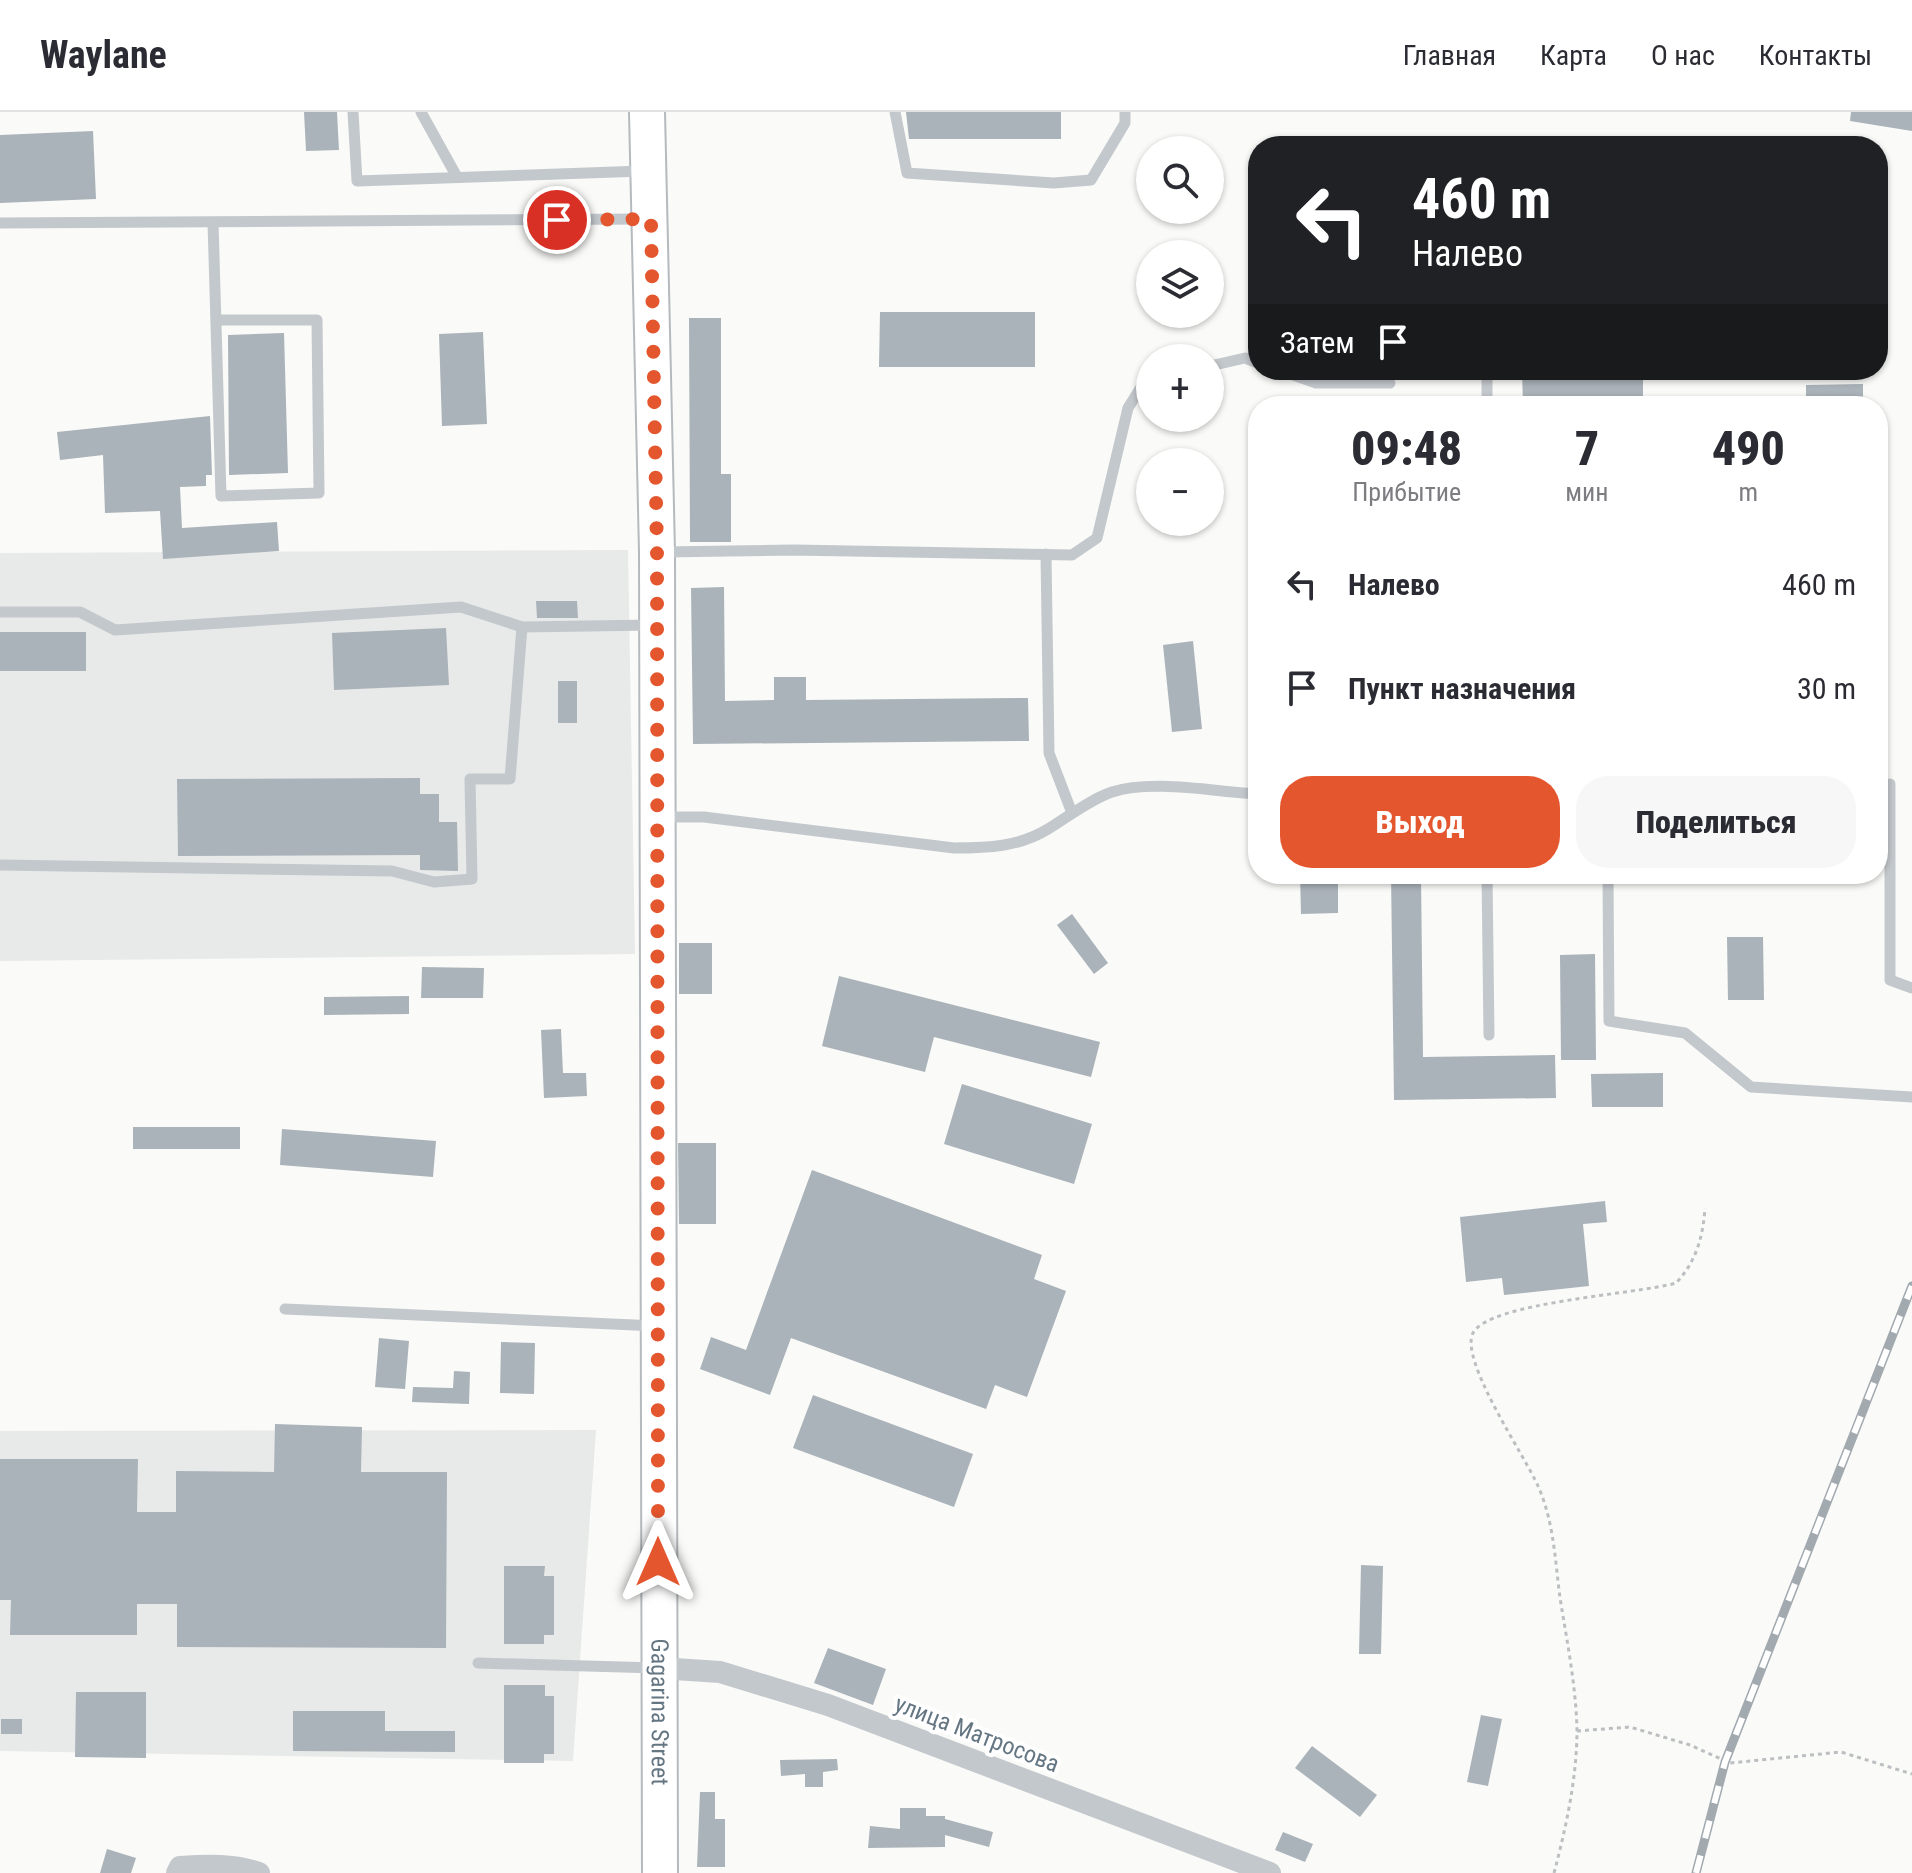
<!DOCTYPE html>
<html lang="ru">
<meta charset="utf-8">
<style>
:root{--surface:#fff;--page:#f7f7f7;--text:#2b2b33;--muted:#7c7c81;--line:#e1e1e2;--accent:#e4572e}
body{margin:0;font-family:"Roboto Condensed",sans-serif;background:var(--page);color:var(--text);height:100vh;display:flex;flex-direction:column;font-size:30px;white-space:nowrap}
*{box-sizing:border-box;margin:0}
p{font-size:26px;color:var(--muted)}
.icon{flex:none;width:44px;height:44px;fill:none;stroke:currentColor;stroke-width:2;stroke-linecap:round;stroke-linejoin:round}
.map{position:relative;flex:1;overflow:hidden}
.panel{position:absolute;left:1248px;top:284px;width:640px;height:488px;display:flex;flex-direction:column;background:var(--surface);border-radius:32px;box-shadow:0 2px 6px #0004}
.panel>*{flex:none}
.hud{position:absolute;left:1248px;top:24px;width:640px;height:244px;border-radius:32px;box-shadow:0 2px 6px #0004;background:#202124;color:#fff;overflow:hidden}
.controls{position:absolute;left:1136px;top:24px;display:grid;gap:16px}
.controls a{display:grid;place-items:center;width:88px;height:88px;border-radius:50%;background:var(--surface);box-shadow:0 2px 6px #0004;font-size:40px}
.pin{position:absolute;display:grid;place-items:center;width:68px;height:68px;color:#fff;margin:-34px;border:4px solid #fff;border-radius:50%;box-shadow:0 2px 8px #0007}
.me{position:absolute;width:88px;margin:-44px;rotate:0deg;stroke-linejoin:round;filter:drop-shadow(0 0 6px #0008)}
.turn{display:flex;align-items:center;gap:28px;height:168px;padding:0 32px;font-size:36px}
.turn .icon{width:104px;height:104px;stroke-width:2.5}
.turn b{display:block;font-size:56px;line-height:68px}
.then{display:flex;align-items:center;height:76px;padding:0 32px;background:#0003;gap:16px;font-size:30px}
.eta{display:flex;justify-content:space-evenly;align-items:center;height:136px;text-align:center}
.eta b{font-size:48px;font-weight:800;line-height:56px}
.button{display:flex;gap:16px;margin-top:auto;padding:16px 32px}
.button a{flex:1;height:92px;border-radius:32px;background:var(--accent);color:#fff;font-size:32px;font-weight:800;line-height:92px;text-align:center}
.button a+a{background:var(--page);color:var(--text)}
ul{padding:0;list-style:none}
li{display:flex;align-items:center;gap:24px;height:104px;padding:0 32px}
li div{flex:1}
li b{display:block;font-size:30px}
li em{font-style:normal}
header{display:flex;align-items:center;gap:48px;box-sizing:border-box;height:112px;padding:0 40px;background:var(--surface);border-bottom:2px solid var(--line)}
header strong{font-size:38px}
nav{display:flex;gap:44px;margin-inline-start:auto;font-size:28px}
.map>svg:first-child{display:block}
</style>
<header>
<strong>Waylane</strong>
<nav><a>Главная</a><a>Карта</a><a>О нас</a><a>Контакты</a></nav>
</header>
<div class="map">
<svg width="1912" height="1761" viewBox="0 0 1912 1761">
<rect width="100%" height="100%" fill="#fafaf8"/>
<g fill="#e8e9e9">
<polygon points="628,438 635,842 0,849 0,441"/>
<polygon points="596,1318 573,1649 0,1639 0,1319"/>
</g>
<g fill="#aab3b9">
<polygon points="304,0 337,0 339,38 306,39"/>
<polygon points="906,0 1061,0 1061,27 909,27"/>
<polygon points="1851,0 1912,0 1912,19 1850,9"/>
<polygon points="93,19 96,87 0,91 0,23"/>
<polygon points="880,200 1035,200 1035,255 879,255"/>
<polygon points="689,206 721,206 721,362 731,362 731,430 690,430"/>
<polygon points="483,220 487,312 442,314 439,222"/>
<polygon points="284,221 288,361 229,363 228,223"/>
<polygon points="1522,258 1568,258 1568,263 1643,262 1643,294 1523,294"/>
<polygon points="1863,272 1863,294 1806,294 1806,273"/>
<polygon points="210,304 212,363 206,363 206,374 180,375 182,416 277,410 279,439 163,447 160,399 105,401 103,343 60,348 57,320"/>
<polygon points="724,475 725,589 774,588 774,565 806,565 806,588 1028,586 1029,629 693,632 691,476"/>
<polygon points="536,489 577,489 578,506 537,506"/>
<polygon points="446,516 449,573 334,578 332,521"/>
<rect x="0" y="520" width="86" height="39"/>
<polygon points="1193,529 1202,617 1172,620 1163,533"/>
<rect x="558" y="569" width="19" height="42"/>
<polygon points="420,666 420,682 439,682 439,710 457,710 458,759 420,758 420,743 178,744 177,667"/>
<polygon points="1300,762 1338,762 1338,801 1301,802"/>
<polygon points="1391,762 1421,762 1423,945 1555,943 1556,986 1394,988"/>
<polygon points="1072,802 1108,851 1094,862 1057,813"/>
<polygon points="1727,825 1763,825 1764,888 1728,888"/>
<rect x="679" y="831" width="33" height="51"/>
<polygon points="1595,842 1596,948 1561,948 1560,843"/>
<polygon points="422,855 484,856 483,886 421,886"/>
<polygon points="839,864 1100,930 1091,965 934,925 925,960 822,934"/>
<polygon points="409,884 409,902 324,903 324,885"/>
<polygon points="561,917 563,961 586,961 587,984 544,986 541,918"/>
<polygon points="1663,961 1663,995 1592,995 1591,962"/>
<polygon points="962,972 1092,1012 1074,1072 944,1032"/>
<rect x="133" y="1015" width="107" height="22"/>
<polygon points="282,1017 436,1029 433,1065 280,1053"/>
<polygon points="678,1031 716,1031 716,1112 679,1112"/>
<polygon points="812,1058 1042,1143 1034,1167 1066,1179 1027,1285 995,1273 986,1297 791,1226 770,1283 700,1257 711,1225 746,1238"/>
<polygon points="1605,1089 1607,1110 1583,1112 1589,1174 1504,1183 1502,1166 1466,1170 1460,1105"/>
<polygon points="379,1226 409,1229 405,1277 375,1275"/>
<polygon points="501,1230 535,1231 534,1282 500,1281"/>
<polygon points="454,1259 470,1260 469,1292 412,1290 413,1275 453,1276"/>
<polygon points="813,1283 973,1342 954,1395 793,1336"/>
<polygon points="275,1312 362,1315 361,1360 447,1360 446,1536 177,1535 177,1492 137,1492 137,1523 10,1523 11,1488 0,1488 0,1347 138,1347 137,1400 176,1400 176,1359 274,1360"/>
<polygon points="1361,1453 1383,1454 1381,1542 1359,1542"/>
<polygon points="504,1454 545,1454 544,1464 554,1464 554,1523 544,1523 544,1532 504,1532"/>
<polygon points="828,1536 886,1557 873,1593 814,1571"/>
<polygon points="504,1573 545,1573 545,1584 554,1584 554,1642 544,1642 544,1651 504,1651"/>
<polygon points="76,1580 146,1580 146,1646 75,1645"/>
<polygon points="293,1599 385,1599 385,1619 455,1619 455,1640 293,1639"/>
<polygon points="1481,1603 1502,1607 1488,1674 1467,1670"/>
<rect x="1" y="1607" width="21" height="15"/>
<polygon points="1312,1634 1377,1683 1360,1705 1295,1656"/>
<polygon points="837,1647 838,1658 823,1660 823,1675 805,1675 805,1662 781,1664 780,1648"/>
<polygon points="700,1680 715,1680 715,1707 725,1707 725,1755 697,1755"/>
<polygon points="900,1696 926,1696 926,1704 945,1704 945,1707 993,1720 989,1735 945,1723 945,1735 868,1736 870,1714 900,1717"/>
<polygon points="1283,1720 1313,1732 1305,1750 1275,1738"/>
<polygon points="107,1737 136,1746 131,1761 100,1761"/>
</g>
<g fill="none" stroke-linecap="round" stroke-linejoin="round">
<g stroke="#b5babe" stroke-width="38">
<g id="primary">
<path id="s1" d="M647 0 657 440 660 1761"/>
</g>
</g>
<g stroke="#bbbfc2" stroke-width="3" stroke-dasharray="4 4" stroke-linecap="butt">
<polyline points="1577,1619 1630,1615 1690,1633 1730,1651 1841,1640 1912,1662"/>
<path d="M1554 1761C1566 1716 1577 1665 1577 1618 1576 1574 1567 1529 1560 1486 1555 1448 1554 1410 1538 1374 1525 1344 1459 1248 1473 1221 1489 1190 1639 1182 1676 1171 1696 1150 1703 1125 1705 1096"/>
</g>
<g stroke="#c3c8cc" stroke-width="11">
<polyline points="353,0 357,69 644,59"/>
<polyline points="421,0 457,65"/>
<polyline points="895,0 907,61 1054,71 1091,68 1125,11 1125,0"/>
<polyline points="213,110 221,384 319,381 317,208 216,208"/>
<polyline points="0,111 647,107"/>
<polyline points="1210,254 1245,246 1258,251"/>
<polyline points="1279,258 1316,271 1390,271"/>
<polyline points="1487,294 1487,258"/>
<polyline points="662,440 794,438 1072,443 1097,426 1128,296 1145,269 1150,268"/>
<polyline points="1046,442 1049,641 1072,701"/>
<polyline points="0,500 80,500 115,518 461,495 522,515 654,513"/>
<polyline points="1890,672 1890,868 1912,876"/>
<path d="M661 705H704L954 736C987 736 1019 735 1048 717 1068 705 1089 688 1112 680 1152 667 1216 680 1258 682"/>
<polyline points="0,753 392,759 434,770 472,767 470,667 510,667 522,515"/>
<polyline points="1487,762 1489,923"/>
<polyline points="1608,762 1609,909 1685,921 1751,975 1912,985"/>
<polyline points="285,1197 656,1214"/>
<polyline points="478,1551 657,1556"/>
</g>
<g stroke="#c3c8cc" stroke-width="22">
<polyline points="659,1556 720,1560 828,1593 1270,1761"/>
<path d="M177 1761 180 1755C207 1753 234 1752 259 1761"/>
</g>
<use href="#primary" stroke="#fff" stroke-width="34"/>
<g stroke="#a2aab0" stroke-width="9">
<polyline id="rail" points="1696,1761 1725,1650 1912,1174"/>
</g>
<use href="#rail" stroke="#fff" stroke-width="6" stroke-dasharray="18" stroke-linecap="butt"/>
</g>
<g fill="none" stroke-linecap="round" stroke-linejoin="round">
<polyline stroke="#e4572e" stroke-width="14" stroke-dasharray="0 25.2" points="557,108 651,107 657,440 658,1450"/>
</g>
<g text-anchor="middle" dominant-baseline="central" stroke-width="8" stroke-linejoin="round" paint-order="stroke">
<g font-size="24" fill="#657683" stroke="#fff">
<text stroke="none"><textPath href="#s1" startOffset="1600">Gagarina Street</textPath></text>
<text transform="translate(977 1622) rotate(21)">улица Матросова</text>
</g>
</g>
</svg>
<div class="controls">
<a><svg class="icon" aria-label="search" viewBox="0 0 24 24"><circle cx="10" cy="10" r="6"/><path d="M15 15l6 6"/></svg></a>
<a><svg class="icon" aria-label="layers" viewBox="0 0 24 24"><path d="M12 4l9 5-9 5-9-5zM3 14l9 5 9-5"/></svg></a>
<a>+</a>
<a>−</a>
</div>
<div class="pin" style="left:557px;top:108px;background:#d93025"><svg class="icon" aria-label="arrive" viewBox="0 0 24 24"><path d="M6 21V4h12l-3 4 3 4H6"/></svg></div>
<svg class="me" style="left:658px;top:1450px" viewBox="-20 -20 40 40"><path d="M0-17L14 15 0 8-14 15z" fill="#e4572e" stroke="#fff" stroke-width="4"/></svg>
<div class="hud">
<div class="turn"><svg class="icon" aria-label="left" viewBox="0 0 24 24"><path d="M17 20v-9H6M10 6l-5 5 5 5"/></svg><div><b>460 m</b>Налево</div></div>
<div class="then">Затем<svg class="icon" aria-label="arrive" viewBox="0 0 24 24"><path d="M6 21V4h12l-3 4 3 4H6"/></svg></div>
</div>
<section class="panel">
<div class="eta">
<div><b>09:48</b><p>Прибытие</p></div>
<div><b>7</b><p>мин</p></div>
<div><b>490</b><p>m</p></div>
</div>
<ul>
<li><svg class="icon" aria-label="left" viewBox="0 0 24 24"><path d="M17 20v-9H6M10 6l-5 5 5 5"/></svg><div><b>Налево</b></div><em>460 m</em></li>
<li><svg class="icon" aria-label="arrive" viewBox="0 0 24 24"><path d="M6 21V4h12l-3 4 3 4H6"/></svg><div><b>Пункт назначения</b></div><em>30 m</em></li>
</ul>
<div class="button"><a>Выход</a><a>Поделиться</a></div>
</section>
</div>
